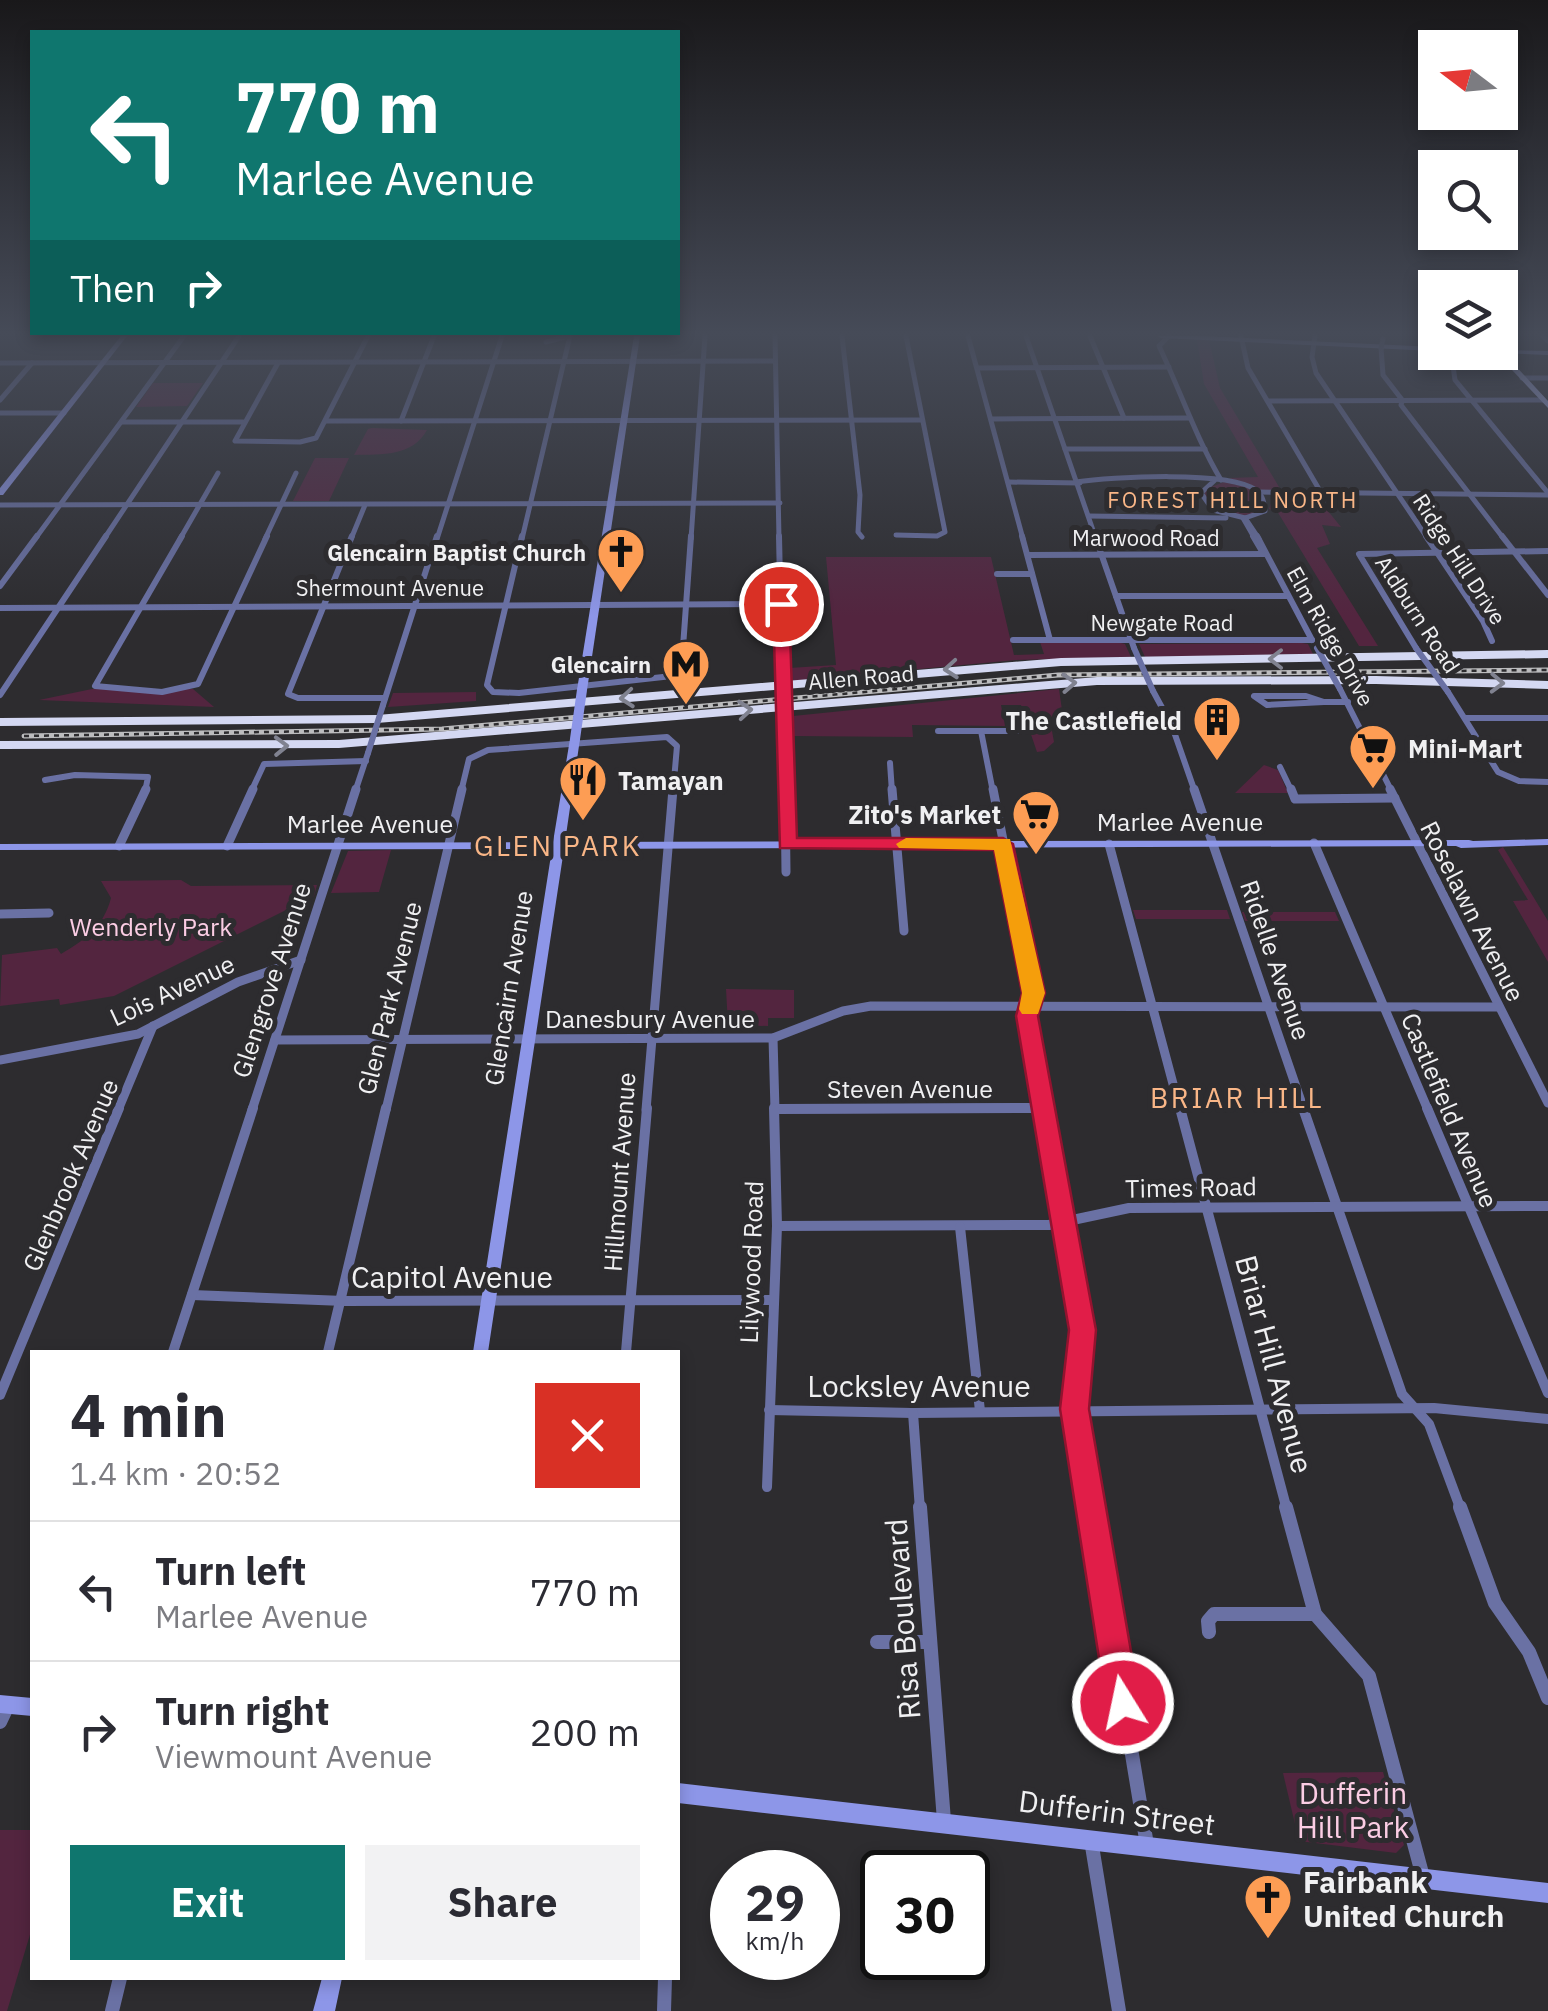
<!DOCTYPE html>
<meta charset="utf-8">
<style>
:root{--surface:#fff;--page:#f2f2f3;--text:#2b2b33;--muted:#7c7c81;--line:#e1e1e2;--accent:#0f766e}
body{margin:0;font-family:"IBM Plex Sans",sans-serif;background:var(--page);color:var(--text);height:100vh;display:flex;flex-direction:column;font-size:38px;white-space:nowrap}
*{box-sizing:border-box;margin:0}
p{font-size:32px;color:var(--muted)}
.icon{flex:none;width:55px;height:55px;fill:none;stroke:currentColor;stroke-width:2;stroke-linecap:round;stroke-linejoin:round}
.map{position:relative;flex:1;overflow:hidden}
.drawer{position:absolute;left:30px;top:1350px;width:650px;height:630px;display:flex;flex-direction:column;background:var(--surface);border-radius:0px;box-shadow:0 5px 15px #0003}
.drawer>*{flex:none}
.hud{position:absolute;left:30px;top:30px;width:650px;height:305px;border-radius:0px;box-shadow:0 5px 15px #0003;background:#0f766e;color:#fff;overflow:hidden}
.needle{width:65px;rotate:286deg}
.tools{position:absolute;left:1418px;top:30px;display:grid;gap:20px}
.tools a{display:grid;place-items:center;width:100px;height:100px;border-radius:0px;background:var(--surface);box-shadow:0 5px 15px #0003;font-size:50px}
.speed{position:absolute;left:710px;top:1850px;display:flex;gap:20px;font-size:50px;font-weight:700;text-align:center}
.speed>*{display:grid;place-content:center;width:130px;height:130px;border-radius:50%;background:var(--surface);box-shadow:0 5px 15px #0003;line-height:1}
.speed small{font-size:25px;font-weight:400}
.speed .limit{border:5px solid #111;border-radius:15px;background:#fff;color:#111}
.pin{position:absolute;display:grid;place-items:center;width:85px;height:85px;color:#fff;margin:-42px;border:5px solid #fff;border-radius:50%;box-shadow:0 2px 10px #0007}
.me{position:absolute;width:110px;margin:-55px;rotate:350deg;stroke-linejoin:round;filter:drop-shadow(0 0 8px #0008)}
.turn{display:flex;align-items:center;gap:35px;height:210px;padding:0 40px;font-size:45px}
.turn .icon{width:130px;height:130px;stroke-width:2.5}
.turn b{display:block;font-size:70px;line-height:85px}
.then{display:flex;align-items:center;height:95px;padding:0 40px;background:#0003;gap:20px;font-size:38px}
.round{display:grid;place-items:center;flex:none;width:105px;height:105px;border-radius:0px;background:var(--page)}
.summary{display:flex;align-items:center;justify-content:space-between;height:170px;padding:0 40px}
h1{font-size:60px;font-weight:700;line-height:75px}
.cta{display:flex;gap:20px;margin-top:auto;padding:20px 40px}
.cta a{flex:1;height:115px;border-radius:0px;background:var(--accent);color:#fff;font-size:40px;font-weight:700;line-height:115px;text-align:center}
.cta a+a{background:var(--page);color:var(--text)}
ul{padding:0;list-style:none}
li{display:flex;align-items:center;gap:30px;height:140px;padding:0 40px;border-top:2px solid var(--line)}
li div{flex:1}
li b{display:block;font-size:38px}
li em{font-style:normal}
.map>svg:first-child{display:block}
</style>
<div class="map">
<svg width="1548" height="2011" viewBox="0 0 1548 2011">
<rect width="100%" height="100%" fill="#2d2c2f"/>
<g fill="#53253f">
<polygon points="1197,340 1209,340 1220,388 1282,492 1261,490 1229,478 1258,477 1204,384"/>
<polygon points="153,383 203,383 187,406 136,407"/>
<path d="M368 429 372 428 427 430C412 457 382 454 354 455Z"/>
<polygon points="315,458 349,458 329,501 293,501"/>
<path d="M1224 482 1247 487 1262 499 1259 511C1239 521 1216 514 1204 495L1206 489Z"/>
<polygon points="1310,499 1319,500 1341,527 1322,525 1330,544 1317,548 1378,646 1359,646 1277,511 1269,509 1272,500"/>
<polygon points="826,557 991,557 1014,655 1044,654 1040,642 1117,642 1125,644 1131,657 1016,660 790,681 789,668 836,665"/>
<polygon points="1302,643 1308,644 1313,654 1145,657 1139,644"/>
<polygon points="92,689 193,689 214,707 39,700"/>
<polygon points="1059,689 1063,717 1050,720 1054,742 1044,751 1037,752 1021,705 1001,705 1005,726 912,725 913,737 794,736 793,716"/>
<polygon points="476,692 476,701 388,707 393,693"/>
<polygon points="1264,765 1278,770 1288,793 1235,793"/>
<polygon points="1503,847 1548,921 1548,962 1513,901 1528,900 1498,850"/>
<polygon points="391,850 379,892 331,893 348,851"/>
<path d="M181 880 191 886 317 885 314 896 114 996 60 1005 59 999 0 1006 2 955 57 948 61 954C85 940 104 926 111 898L101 881Z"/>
<polygon points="1133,910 1227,910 1230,919 1136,919"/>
<polygon points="1242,912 1335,912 1339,921 1245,921"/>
<polygon points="726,989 794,990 794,1018 768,1018 768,1026 728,1025"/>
<polygon points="1383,1772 1404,1845 1396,1853 1299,1841 1283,1773"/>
<polygon points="0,1830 32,1830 32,1928 7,2011 0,2011"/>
</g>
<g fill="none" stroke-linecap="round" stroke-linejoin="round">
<g stroke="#6a71a4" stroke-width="5">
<polyline points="775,336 779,539"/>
<polyline points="842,336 860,495 858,532 862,537"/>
<polyline points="968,336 1023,539"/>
<polyline points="1026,336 1096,539"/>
<polyline points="1090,336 1124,418"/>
<path d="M1169 336 1159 346C1180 390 1196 438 1221 480"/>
<polyline points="1241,336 1248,368 1323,496"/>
<polyline points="1315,336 1312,357 1316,373 1428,539"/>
<polyline points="1543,336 1548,341"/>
<polyline points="546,342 569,336"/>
<polyline points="1381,348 1383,375 1403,401"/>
<polyline points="1451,352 1455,380 1548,493"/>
<polyline points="0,363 775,361"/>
<polyline points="278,363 235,441 300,442 316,438 368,336"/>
<polyline points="978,368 1169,367"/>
<polyline points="1522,378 1548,378"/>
<polyline points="0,400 32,363"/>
<polyline points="1268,401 1543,400"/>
<polyline points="1402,401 1401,405 1504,539"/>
<polyline points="0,413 64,413"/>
<polyline points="991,419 1190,418"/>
<polyline points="326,421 922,420"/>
<polyline points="401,421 434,336"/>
<polyline points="122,422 243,422"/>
<polyline points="1065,449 1205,449"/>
<polyline points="1008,482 1080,483"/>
<path d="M1076 482C1111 477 1229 470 1256 490 1263 496 1264 502 1265 511L1245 518 1213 510 1201 493 1214 481"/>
<polyline points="1259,492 1548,495"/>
<polyline points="0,505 780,503"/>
<polyline points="1089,516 1226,518"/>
<polyline points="1243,518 1255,539"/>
<polyline points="1245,518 1259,539"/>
<polyline points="896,535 937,536 945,532 906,336"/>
<polyline points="35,539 184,336"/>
<polyline points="104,539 239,336"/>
<polyline points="180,539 218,473"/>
<polyline points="265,539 296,473"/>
<polyline points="351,539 365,505"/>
<polyline points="437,539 502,336"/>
<polyline points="522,539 570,336"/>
<polyline points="691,539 705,336"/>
</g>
<g stroke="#6a71a4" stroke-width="6">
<polyline points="182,536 95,686 162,692 198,684 267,536"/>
<polyline points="352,536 288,694 298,698 385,698"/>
<polyline points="522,536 487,685 493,692 519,693 681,675 691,536"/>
<polyline points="779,536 782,674"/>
<polyline points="1022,536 1050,640"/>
<polyline points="1095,536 1134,648"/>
<polyline points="1253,536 1263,553"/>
<polyline points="1257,536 1312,640"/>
<polyline points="1426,536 1483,621 1492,641"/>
<polyline points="1502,536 1548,595"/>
<polyline points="1028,555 1265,554"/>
<polyline points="997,574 1032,574"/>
<polyline points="0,586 37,536"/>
<polyline points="1116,596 1288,596"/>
<polyline points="0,608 781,604"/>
<polyline points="1013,640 1312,640"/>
<polyline points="1416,648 1359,554 1548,551"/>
<polyline points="1340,689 1392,792"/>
<polyline points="1153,691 1172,726 1195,792"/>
<polyline points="1448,692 1498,772 1519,781 1548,782"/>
<polyline points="0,695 106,536"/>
<polygon points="1254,696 1306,696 1324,702 1267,705"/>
<polyline points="1324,702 1348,702"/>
<polyline points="383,705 437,536"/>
<polyline points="1466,718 1548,718"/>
<polyline points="784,719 785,792"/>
<polyline points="938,731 1021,731"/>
<polyline points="981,731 993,792"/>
<polyline points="890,763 892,792"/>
<polyline points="1280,767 1292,792"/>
<polyline points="45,780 75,775 148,777 145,792"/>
<polyline points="251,792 264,764 366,761"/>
<polyline points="355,792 368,753"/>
<polyline points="461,792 469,759 488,750 667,737 677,746 673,792"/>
</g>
<g stroke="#6a71a4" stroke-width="9">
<polyline points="785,789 786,872"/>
<polyline points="892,789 904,931"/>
<polyline points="993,789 1033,993 1027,1017 1044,1110"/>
<polyline points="1194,789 1304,1110"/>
<polyline points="1291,789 1295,799 1395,798"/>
<polyline points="1390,789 1548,1103"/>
<polyline points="1314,843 1428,1110"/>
<polyline points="1109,844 1180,1110"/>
<polyline points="119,846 146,789"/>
<polyline points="227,846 253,789"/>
<polyline points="0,914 49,913"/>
<polyline points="773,1038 775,1110"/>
<polyline points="275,1040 773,1038 843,1011 871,1006 1499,1007"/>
<polyline points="0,1060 138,1034 238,982 301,960"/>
<polyline points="777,1109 1042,1108"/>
<polyline points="118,1110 153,1026"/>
<polyline points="252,1110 356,789"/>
<polyline points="386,1110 462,789"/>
<polyline points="646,1110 673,789"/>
</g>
<g stroke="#6a71a4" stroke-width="10">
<polyline points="1043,1108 1083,1330 1075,1409 1092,1510"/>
<polyline points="1180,1108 1287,1510"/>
<polyline points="1303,1108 1402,1394 1429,1424 1461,1510"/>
<polyline points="1427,1108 1548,1393"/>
<polyline points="777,1109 1042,1108"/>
<polyline points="777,1226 1049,1225 1129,1208 1548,1206"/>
<polyline points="960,1227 980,1411"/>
<polyline points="192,1295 344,1301 772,1300"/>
<polyline points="173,1352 253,1108"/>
<polyline points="328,1352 386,1108"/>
<polyline points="626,1352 647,1108"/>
<polyline points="0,1395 119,1108"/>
<polyline points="769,1410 913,1413 1434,1408 1548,1419"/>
<polyline points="913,1413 920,1510"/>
<polyline points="767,1487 777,1226 774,1108"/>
</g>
<g stroke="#6a71a4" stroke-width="14">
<polyline points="920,1507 944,1821"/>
<polyline points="1091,1507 1147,1845"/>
<polyline points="1286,1507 1315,1614 1369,1676 1423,1877"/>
<polyline points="1460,1507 1495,1603 1529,1652 1548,1698"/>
<polyline points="1209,1632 1208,1621 1214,1614 1315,1614"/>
<polyline points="877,1642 929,1642"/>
<polyline points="0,1722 8,1705"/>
<polyline points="1091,1840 1119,2011"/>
<polyline points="112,2011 120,1978"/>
<polyline points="664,2011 665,1978"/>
</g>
<g fill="#8d96e8" fill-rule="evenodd">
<polygon points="121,336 127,336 3,495 0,495 0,488"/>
<polygon points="634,336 640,336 587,690 582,693 577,690"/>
<polygon points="1158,336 1200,336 1435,347 1435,351 1161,338"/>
<polygon points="1500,350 1548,351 1548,355 1474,352 1500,352"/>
<polygon points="575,736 580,739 565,842 1469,840 1473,841 1548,839 1548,845 1461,848 1456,846 564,849 488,1352 473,1352 552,849 0,850 0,844 553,842 570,739"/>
<polygon points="0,1695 32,1698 32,1716 0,1713"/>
<polygon points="678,1783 1548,1883 1548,1903 678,1803"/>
<polygon points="322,1978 342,1978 335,2011 313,2011"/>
</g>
<polygon fill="#afb8f8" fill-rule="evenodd" points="1501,350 1548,401 1548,408 1495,352 1500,352"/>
<g fill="#d4d8f2" fill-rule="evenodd">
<polygon points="1548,650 1548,658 1061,666 377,723 0,726 0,718 377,715 1061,658"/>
<polygon points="1376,676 1548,681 1548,689 1376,684 1097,685 339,748 0,749 0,741 339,740 1097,677"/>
</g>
<g stroke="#bcbcbe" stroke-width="5">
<polyline id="rail" points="24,736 442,729 1058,675 1548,670"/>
</g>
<use href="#rail" stroke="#2d2c2f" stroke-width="2.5" stroke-dasharray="5" stroke-linecap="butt"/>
<polyline stroke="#6a71a4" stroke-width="5" points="1381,348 1383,339"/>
<g stroke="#6a71a4" stroke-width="6">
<polyline points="1134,648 1153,691"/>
<polyline points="1317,648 1340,689"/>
<polyline points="1416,648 1448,692"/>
<polyline points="782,674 784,719"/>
<polyline points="368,753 383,705"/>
</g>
<polyline stroke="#8d96e8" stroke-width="10" points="575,739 582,690"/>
</g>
<defs><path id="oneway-chevron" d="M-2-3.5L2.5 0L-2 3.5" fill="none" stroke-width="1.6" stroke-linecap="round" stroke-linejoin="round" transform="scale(2.5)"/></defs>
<g stroke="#808290">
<use href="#oneway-chevron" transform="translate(1276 659) rotate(180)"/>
<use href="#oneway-chevron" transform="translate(951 669) rotate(175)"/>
<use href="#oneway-chevron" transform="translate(1069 683) rotate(-3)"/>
<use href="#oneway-chevron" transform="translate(1497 683) rotate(2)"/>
<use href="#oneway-chevron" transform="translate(627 698) rotate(175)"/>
<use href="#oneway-chevron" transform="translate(745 710) rotate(-5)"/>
<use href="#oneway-chevron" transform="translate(281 746) rotate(-1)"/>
</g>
<linearGradient id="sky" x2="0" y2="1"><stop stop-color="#19181a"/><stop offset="0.54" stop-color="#464b58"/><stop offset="1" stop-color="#464b58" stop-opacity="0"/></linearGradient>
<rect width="1548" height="617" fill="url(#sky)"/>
<polygon fill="#e11d48" stroke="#92132f" stroke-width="2.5" points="781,599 789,604 797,838 1003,838 1013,844 1045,993 1038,1016 1096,1330 1089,1409 1140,1703 1135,1715 1123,1720 1111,1715 1106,1703 1060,1409 1069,1330 1016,1016 1022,993 994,850 780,848 773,604"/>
<polygon fill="#f59e0b" points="906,838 1010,839 1045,993 1038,1014 1022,1014 1019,1009 1022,993 994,850 899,848 896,844"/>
<defs>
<g id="church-pin" transform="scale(2.5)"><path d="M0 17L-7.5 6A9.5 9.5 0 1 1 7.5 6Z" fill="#fd9d54" stroke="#2d2c2f"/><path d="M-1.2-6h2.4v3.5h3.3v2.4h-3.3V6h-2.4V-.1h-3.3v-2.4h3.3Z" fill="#111"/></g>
<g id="metro-pin" transform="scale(2.5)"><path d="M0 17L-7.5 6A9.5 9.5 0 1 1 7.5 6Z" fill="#fd9d54" stroke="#2d2c2f"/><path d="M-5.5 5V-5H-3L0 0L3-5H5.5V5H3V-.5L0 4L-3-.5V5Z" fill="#111"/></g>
<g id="building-pin" transform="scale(2.5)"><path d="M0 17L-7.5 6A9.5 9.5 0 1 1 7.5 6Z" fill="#fd9d54" stroke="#2d2c2f"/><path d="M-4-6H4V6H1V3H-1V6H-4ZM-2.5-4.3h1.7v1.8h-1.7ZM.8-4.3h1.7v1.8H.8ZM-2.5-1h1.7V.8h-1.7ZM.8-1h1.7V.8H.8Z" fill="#111"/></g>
<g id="supermarket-pin" transform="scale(2.5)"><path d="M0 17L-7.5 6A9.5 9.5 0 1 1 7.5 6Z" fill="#fd9d54" stroke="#2d2c2f"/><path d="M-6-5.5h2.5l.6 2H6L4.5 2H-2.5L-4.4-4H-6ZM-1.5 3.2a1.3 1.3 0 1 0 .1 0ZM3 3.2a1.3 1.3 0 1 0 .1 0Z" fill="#111"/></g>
<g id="restaurant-pin" transform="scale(2.5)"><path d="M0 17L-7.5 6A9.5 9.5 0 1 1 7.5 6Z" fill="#fd9d54" stroke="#2d2c2f"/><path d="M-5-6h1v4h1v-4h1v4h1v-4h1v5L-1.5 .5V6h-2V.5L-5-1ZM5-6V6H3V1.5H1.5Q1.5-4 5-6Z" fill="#111"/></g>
</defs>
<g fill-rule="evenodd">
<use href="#church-pin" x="621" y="552"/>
<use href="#metro-pin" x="686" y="664"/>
<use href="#building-pin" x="1217" y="720"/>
<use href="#supermarket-pin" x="1373" y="748"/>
<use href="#restaurant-pin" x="583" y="780"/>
<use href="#supermarket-pin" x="1036" y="814"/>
<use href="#church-pin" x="1268" y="1898"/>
</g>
<g text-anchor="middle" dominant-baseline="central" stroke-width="10" stroke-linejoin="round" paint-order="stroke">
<g font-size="22" letter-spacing="2.5" fill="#f9b687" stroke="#2d2c2f">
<text x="1233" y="499">FOREST HILL NORTH</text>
</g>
<g font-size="22" fill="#f0f0f2" stroke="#2d2c2f">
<text x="1146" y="537">Marwood Road</text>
<text transform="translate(1460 559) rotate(57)">Ridge Hill Drive</text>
<text x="390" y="587">Shermount Avenue</text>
<text transform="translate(1418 614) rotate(57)">Aldburn Road</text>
<text x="1162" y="622">Newgate Road</text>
<text transform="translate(1331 636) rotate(61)">Elm Ridge Drive</text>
<text transform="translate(861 677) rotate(-5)">Allen Road</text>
</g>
<g font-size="22" font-weight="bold" fill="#f0f0f2" stroke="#2d2c2f" text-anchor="end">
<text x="586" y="552">Glencairn Baptist Church</text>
<text x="651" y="664">Glencairn</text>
</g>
<g font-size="25" font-weight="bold" fill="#f0f0f2" stroke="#2d2c2f" text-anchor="end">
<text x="1182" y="720">The Castlefield</text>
<text x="1408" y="748" text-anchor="start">Mini-Mart</text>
<text x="618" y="780" text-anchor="start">Tamayan</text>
<text x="1001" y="814">Zito's Market</text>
</g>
<g font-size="25" fill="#f0f0f2" stroke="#2d2c2f">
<text x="1180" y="821">Marlee Avenue</text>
<text x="370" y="823">Marlee Avenue</text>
<text transform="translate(1473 911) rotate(63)">Roselawn Avenue</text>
<text transform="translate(1276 960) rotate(71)">Ridelle Avenue</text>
<text transform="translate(271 980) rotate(-72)">Glengrove Avenue</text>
<text transform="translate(508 988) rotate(-81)">Glencairn Avenue</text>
<text transform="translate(172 990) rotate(-25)">Lois Avenue</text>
<text transform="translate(389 998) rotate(-76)">Glen Park Avenue</text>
<text x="650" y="1018">Danesbury Avenue</text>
<text x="910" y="1088">Steven Avenue</text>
<text transform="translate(1450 1110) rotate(67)">Castlefield Avenue</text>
<text transform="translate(619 1172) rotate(-86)">Hillmount Avenue</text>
<text transform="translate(70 1175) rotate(-67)">Glenbrook Avenue</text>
<text transform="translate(1191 1187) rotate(-1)">Times Road</text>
<text transform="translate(751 1262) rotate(-88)">Lilywood Road</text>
</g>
<g font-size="25" fill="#fbcde4" stroke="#2d2c2f">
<text x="151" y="926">Wenderly Park</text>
</g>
<g font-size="28" letter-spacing="2.5" fill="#f9b687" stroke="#2d2c2f">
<text x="558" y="845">GLEN PARK</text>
<text x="1237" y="1097">BRIAR HILL</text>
</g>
<g font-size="30" fill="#f0f0f2" stroke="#2d2c2f">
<text x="452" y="1276">Capitol Avenue</text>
<text transform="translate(1275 1364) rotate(75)">Briar Hill Avenue</text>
<text x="919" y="1385">Locksley Avenue</text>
<text transform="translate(902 1619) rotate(-94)">Risa Boulevard</text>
<text transform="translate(1117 1812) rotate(7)">Dufferin Street</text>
</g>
<g font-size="30" fill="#fbcde4" stroke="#2d2c2f">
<text x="1353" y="1792">Dufferin<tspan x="1353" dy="34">Hill Park</tspan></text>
</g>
<g font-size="30" font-weight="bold" fill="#f0f0f2" stroke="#2d2c2f" text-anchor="start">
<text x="1303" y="1881">Fairbank<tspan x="1303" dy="34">United Church</tspan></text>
</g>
</g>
</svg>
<div class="tools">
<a><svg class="needle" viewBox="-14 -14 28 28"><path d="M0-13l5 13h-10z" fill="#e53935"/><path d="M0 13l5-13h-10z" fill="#7c7c81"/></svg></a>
<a><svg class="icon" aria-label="search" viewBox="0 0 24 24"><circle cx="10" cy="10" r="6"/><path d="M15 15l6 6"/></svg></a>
<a><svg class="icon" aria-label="layers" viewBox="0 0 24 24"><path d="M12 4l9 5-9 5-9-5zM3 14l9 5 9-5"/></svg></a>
</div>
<div class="speed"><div>29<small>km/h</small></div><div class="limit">30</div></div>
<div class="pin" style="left:781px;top:604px;background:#d93025"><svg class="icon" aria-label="arrive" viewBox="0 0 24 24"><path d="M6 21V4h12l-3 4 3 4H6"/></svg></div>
<svg class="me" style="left:1123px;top:1703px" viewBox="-20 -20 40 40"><circle r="17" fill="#e11d48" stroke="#fff" stroke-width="3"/><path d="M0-11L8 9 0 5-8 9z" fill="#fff"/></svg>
<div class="hud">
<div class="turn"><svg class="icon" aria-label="left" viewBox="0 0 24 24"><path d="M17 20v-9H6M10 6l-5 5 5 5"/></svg><div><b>770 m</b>Marlee Avenue</div></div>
<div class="then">Then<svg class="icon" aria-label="right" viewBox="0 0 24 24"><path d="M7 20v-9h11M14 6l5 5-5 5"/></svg></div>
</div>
<section class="drawer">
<div class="summary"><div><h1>4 min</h1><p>1.4 km · 20:52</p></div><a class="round" style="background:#d93025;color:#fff"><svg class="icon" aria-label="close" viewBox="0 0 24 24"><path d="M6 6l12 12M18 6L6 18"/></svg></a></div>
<ul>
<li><svg class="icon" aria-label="left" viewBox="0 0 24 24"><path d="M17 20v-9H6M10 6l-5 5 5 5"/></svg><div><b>Turn left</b><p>Marlee Avenue</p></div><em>770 m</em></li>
<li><svg class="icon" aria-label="right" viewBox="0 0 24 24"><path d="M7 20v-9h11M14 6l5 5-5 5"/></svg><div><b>Turn right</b><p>Viewmount Avenue</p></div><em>200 m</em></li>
</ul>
<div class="cta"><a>Exit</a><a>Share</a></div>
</section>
</div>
